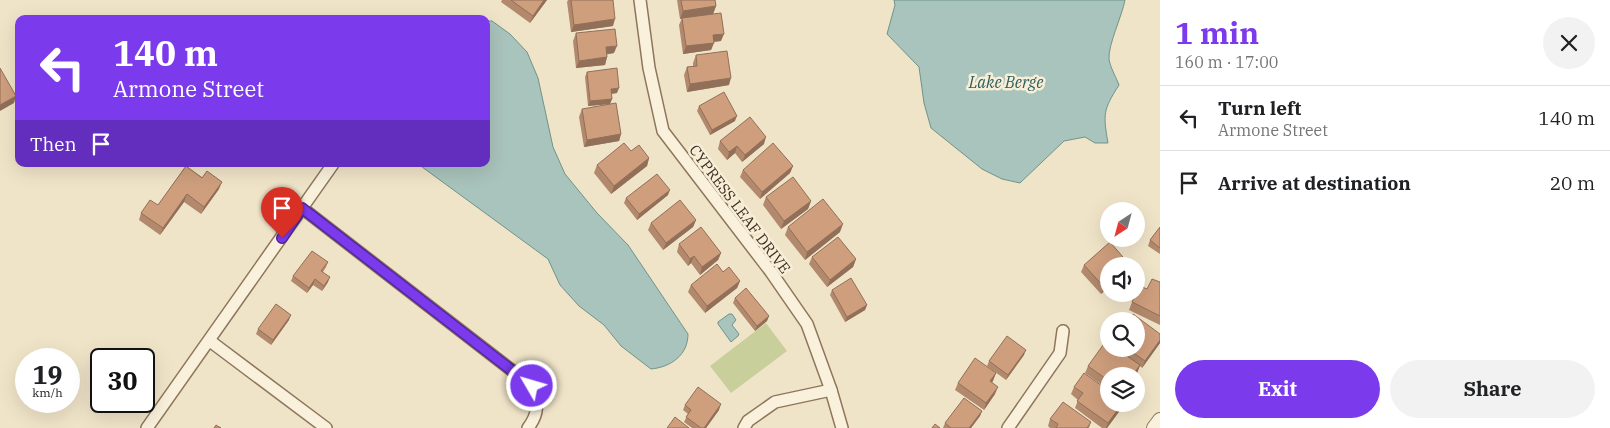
<!DOCTYPE html>
<meta charset="utf-8">
<style>
:root{--surface:#fff;--page:#f2f2f2;--text:#202124;--muted:#757577;--line:#e0e0e0;--accent:#7c3aed}
body{margin:0;font-family:"IBM Plex Serif",serif;background:var(--page);color:var(--text);height:100vh;display:flex;flex-direction:column;font-size:19px;white-space:nowrap}
*{box-sizing:border-box;margin:0}
p{font-size:16px;color:var(--muted)}
.icon{flex:none;width:28px;height:28px;fill:none;stroke:currentColor;stroke-width:2;stroke-linecap:round;stroke-linejoin:round}
.map{position:relative;flex:1;overflow:hidden}
.side{display:flex;flex-direction:column;background:var(--surface);width:450px}
.side>*{flex:none}
.guide{position:absolute;left:15px;top:15px;width:475px;height:152px;border-radius:10px;box-shadow:0 5px 20px #0002;background:#7c3aed;color:#fff;overflow:hidden}
.needle{width:32px;rotate:216deg}
.controls{position:absolute;left:1100px;top:202px;display:grid;gap:10px}
.controls a{display:grid;place-items:center;width:45px;height:45px;border-radius:50%;background:var(--surface);box-shadow:0 5px 20px #0002;font-size:25px}
.speed{position:absolute;left:15px;top:348px;display:flex;gap:10px;font-size:25px;font-weight:700;text-align:center}
.speed>*{display:grid;place-content:center;width:65px;height:65px;border-radius:50%;background:var(--surface);box-shadow:0 5px 20px #0002;line-height:1}
.speed small{font-size:12px;font-weight:400}
.speed .limit{border:2px solid #111;border-radius:8px;background:#fff;color:#111}
.pin{position:absolute;display:grid;place-items:center;width:42px;height:42px;color:#fff;margin:-51px -21px;border-radius:50% 50% 50% 0;rotate:-45deg;box-shadow:0 0 5px #0007}
.pin .icon{rotate:45deg}
.me{position:absolute;width:55px;margin:-28px;rotate:308deg;stroke-linejoin:round;filter:drop-shadow(0 0 4px #0008)}
.turn{display:flex;align-items:center;gap:18px;height:105px;padding:0 15px;font-size:22px}
.turn .icon{width:65px;height:65px;stroke-width:2.5}
.turn b{display:block;font-size:35px;line-height:42px}
.then{display:flex;align-items:center;height:48px;padding:0 15px;background:#0003;gap:10px;font-size:19px}
.round{display:grid;place-items:center;flex:none;width:52px;height:52px;border-radius:26px;background:var(--page)}
.summary{display:flex;align-items:center;justify-content:space-between;height:85px;padding:0 15px}
h1{font-size:30px;font-weight:700;line-height:38px;color:var(--accent)}
.action{display:flex;gap:10px;margin-top:auto;padding:10px 15px}
.action a{flex:1;height:58px;border-radius:30px;background:var(--accent);color:#fff;font-size:20px;font-weight:700;line-height:58px;text-align:center}
.action a+a{background:var(--page);color:var(--text)}
ul{padding:0;list-style:none}
li{display:flex;align-items:center;gap:15px;height:65px;padding:0 15px;border-top:1px solid var(--line)}
li div{flex:1}
li b{display:block;font-size:19px}
li em{font-style:normal}
main{display:flex;flex:1;min-height:0}
.map>svg:first-child{display:block}
</style>
<main>
<div class="map">
<svg width="1160" height="428" viewBox="0 0 1160 428">
<rect width="100%" height="100%" fill="#f0e4c8"/>
<polygon fill="#c9cf9b" points="766,323 787,351 731,393 710,366"/>
<g fill="#a9c4bc" stroke="#6f938a">
<path d="M894 0H1125C1122 16 1108 45 1109 59 1110 67 1116 77 1119 85 1103 110 1103 114 1108 143H1095L1085 137 1064 141 1020 183 1002 179 982 169 931 128 924 103 919 67 887 34 895 5Z"/>
<path d="M486 21H492L510 34 527 52 538 78 553 147 565 174 597 213 628 245 688 334C688 355 671 367 651 369L621 346 604 325 579 306 560 285 548 259 418 164H486Z"/>
<polygon points="729,314 732,314 736,320 732,325 739,334 738,336 731,342 718,324 718,322"/>
</g>
<g fill="none" stroke-linecap="round" stroke-linejoin="round">
<g stroke="#8d765c" stroke-width="14">
<g id="minor">
<polyline points="640,0 649,68 663,131 771,272 807,324 831,390 842,428"/>
<path d="M302 208 532 386C537 404 540 412 528 428"/>
<polyline points="210,341 326,428"/>
<polyline points="147,428 333,164"/>
<polyline points="744,428 748,421 775,402 831,390"/>
<polyline points="1008,428 1060,353 1063,331"/>
</g>
</g>
<g stroke="#8d765c" stroke-width="16">
<polyline id="tertiary" points="1154,428 1160,420"/>
</g>
<use href="#minor" stroke="#faf1dc" stroke-width="11"/>
<use href="#tertiary" stroke="#faf1dc" stroke-width="14"/>
</g>
<g fill="#b2896c">
<polygon points="502,0 547,0 530,23 501,2"/>
<polygon points="568,0 613,0 613,26 571,32 567,2"/>
<polygon points="677,0 715,0 716,6 713,14 721,41 714,42 711,50 683,54 679,25 682,18 680,19"/>
<polygon points="576,33 614,53 607,54 607,57 605,65 576,68 573,41"/>
<polygon points="696,55 729,85 687,92 684,75 687,67 693,66 693,63"/>
<polygon points="587,72 617,93 611,94 612,99 610,104 588,106 585,77"/>
<polygon points="699,106 735,121 710,135 697,111"/>
<polygon points="582,109 621,134 619,141 584,147 579,117"/>
<polygon points="720,141 764,144 742,162 735,153 727,160 718,149"/>
<polygon points="631,151 649,158 647,166 611,194 594,173 597,165"/>
<polygon points="186,166 219,189 201,214 184,202 160,235 139,220 141,213 158,205"/>
<polygon points="793,166 790,173 760,199 740,177 743,170"/>
<polygon points="668,195 637,220 624,203 626,198"/>
<polygon points="766,197 811,201 808,209 781,229 763,205"/>
<polygon points="696,220 693,227 663,250 648,230 651,223"/>
<polygon points="788,227 840,232 805,260 785,235"/>
<polygon points="1160,227 1160,254 1148,246 1150,240"/>
<polygon points="679,244 721,253 718,260 700,275 691,263 688,266 677,252"/>
<polygon points="812,257 856,259 853,267 827,287 809,264"/>
<polygon points="328,262 326,267 323,272 328,282 322,291 313,285 307,293 291,281 293,276"/>
<polygon points="1084,265 1109,266 1109,287 1101,294 1081,272"/>
<polygon points="723,272 740,281 737,288 705,313 688,292 691,285"/>
<polygon points="1160,282 1160,325 1129,310 1132,302"/>
<polygon points="832,290 867,305 865,310 845,322 830,295"/>
<polygon points="735,298 769,316 767,321 755,331 733,303"/>
<polygon points="289,320 271,345 256,334 258,329"/>
<polygon points="1160,334 1160,343 1142,368 1140,366 1137,373 1135,376 1109,376 1109,390 1085,373 1088,366 1109,349 1136,349"/>
<polygon points="1024,355 1006,380 987,366 989,361"/>
<polygon points="996,373 992,382 995,394 984,410 955,390 958,383"/>
<polygon points="1074,387 1121,409 1107,428 1102,428 1075,408 1078,400 1071,394"/>
<polygon points="685,405 719,410 706,428 692,428 684,422 688,414 683,410"/>
<polygon points="982,411 980,416 971,428 943,428 945,423"/>
<polygon points="1050,419 1091,422 1089,428 1050,428 1048,426"/>
</g>
<g fill="#916f58">
<polygon points="544,0 547,0 530,23 533,16"/>
<polygon points="716,6 713,14 680,19 683,11"/>
<polygon points="615,19 613,26 571,32 574,25"/>
<polygon points="724,34 721,41 710,42 713,35"/>
<polygon points="714,43 711,50 683,54 686,46"/>
<polygon points="617,46 614,53 603,55 606,47"/>
<polygon points="607,57 605,65 576,68 579,61"/>
<polygon points="731,78 729,85 687,92 690,84"/>
<polygon points="619,88 617,93 609,94 611,89"/>
<polygon points="16,96 14,103 0,111 0,105"/>
<polygon points="612,99 610,104 588,106 590,101"/>
<polygon points="737,116 735,121 710,135 712,130"/>
<polygon points="621,134 619,141 584,147 587,140"/>
<polygon points="766,137 764,144 742,162 745,155"/>
<polygon points="737,146 735,153 727,160 729,152"/>
<polygon points="649,158 647,166 611,194 614,186"/>
<polygon points="793,166 790,173 760,199 762,192"/>
<polygon points="222,182 219,189 201,214 204,207"/>
<polygon points="670,190 668,195 637,220 639,214"/>
<polygon points="187,194 184,202 160,235 163,228"/>
<polygon points="811,201 808,209 781,229 784,221"/>
<polygon points="696,220 693,227 663,250 666,243"/>
<polygon points="843,224 840,232 805,260 807,252"/>
<polygon points="721,253 718,260 700,275 702,267"/>
<polygon points="694,256 691,263 688,266 690,259"/>
<polygon points="856,259 853,267 827,287 830,280"/>
<polygon points="330,277 328,282 322,291 324,286"/>
<polygon points="315,279 313,285 307,293 309,288"/>
<polygon points="740,281 737,288 705,313 707,306"/>
<polygon points="1109,282 1109,287 1101,294 1104,287"/>
<polygon points="867,305 865,310 845,322 847,317"/>
<polygon points="291,315 289,320 271,345 273,340"/>
<polygon points="769,316 767,321 755,331 757,326"/>
<polygon points="1160,340 1160,343 1142,368 1145,361"/>
<polygon points="1026,350 1024,355 1006,380 1008,375"/>
<polygon points="1140,365 1137,373 1135,376 1132,376"/>
<polygon points="996,373 993,381 988,388 990,381"/>
<polygon points="998,387 995,394 984,410 986,403"/>
<polygon points="721,404 719,410 706,428 704,428"/>
<polygon points="1122,404 1123,404 1121,409 1107,428 1106,428 1108,423"/>
<polygon points="982,411 980,416 971,428 969,428"/>
</g>
<g fill="#cf9f7d" stroke="#916f58">
<polygon points="511,0 544,0 533,16"/>
<polygon points="571,0 613,0 615,19 574,25"/>
<polygon points="681,0 715,0 716,6 683,11"/>
<polygon points="721,13 724,34 713,35 714,43 686,46 682,18"/>
<polygon points="615,29 617,46 606,47 607,57 579,61 576,33"/>
<polygon points="727,51 731,78 690,84 687,67 697,66 696,55"/>
<polygon points="0,68 16,96 0,105"/>
<polygon points="617,68 619,88 611,89 612,99 590,101 587,72"/>
<polygon points="724,92 737,116 712,130 699,106"/>
<polygon points="616,103 621,134 587,140 582,109"/>
<polygon points="750,117 766,137 745,155 737,146 729,152 720,141"/>
<polygon points="624,143 631,151 639,145 649,158 614,186 597,165"/>
<polygon points="773,143 793,166 762,192 743,170"/>
<polygon points="186,166 202,178 207,171 222,182 204,207 187,194 163,228 141,213 150,200 158,205"/>
<polygon points="657,174 670,190 639,214 626,198"/>
<polygon points="793,177 811,201 784,221 766,197"/>
<polygon points="823,199 843,224 807,252 788,227"/>
<polygon points="680,200 696,220 666,243 651,223"/>
<polygon points="701,227 721,253 702,267 694,256 690,259 679,244"/>
<polygon points="1160,227 1160,248 1150,240"/>
<polygon points="838,237 856,259 830,280 812,257"/>
<polygon points="1110,242 1129,264 1127,266 1109,266 1109,282 1104,287 1084,265"/>
<polygon points="312,251 328,262 321,271 330,277 324,286 315,279 309,288 293,276"/>
<polygon points="717,264 723,272 729,267 740,281 707,306 691,285"/>
<polygon points="851,278 867,305 847,317 832,290"/>
<polygon points="1152,279 1160,282 1160,316 1132,302 1140,286 1147,289"/>
<polygon points="746,288 769,316 757,326 735,298"/>
<polygon points="276,304 291,315 273,340 258,329"/>
<polygon points="1133,314 1160,334 1160,340 1145,361 1128,349 1136,349 1136,321 1128,321"/>
<polygon points="1007,336 1026,350 1008,375 989,361"/>
<polygon points="1106,341 1109,343 1109,349 1117,349 1140,365 1132,376 1109,376 1109,381 1088,366"/>
<polygon points="975,358 996,373 990,381 998,387 986,403 958,383"/>
<polygon points="1084,373 1109,391 1109,404 1122,404 1108,423 1077,401 1083,393 1074,387"/>
<polygon points="698,387 721,404 704,428 701,428 686,417 691,410 685,405"/>
<polygon points="964,398 982,411 969,428 951,428 945,423"/>
<polygon points="1063,402 1091,422 1087,428 1056,428 1058,424 1050,419"/>
<polygon points="675,417 689,428 667,428"/>
<polygon points="935,424 940,428 932,428"/>
<polygon points="216,425 221,428 214,428"/>
</g>
<g fill="none" stroke-linecap="round" stroke-linejoin="round">
<g stroke="#51269a" stroke-width="12">
<polyline id="route" points="282,238 302,208 532,386"/>
</g>
<use href="#route" stroke="#7c3aed" stroke-width="9"/>
</g>
<g text-anchor="middle" dominant-baseline="central" stroke-width="5" stroke-linejoin="round" paint-order="stroke">
<g font-size="15" fill="#3d2e20" stroke="#f7eed8">
<text transform="translate(740 209) rotate(53)">CYPRESS LEAF DRIVE</text>
</g>
<g font-size="16" font-style="italic" fill="#2f5d5a" stroke="#f7eed8">
<text x="1006" y="82">Lake Berge</text>
</g>
</g>
</svg>
<div class="controls">
<a><svg class="needle" viewBox="-14 -14 28 28"><path d="M0-13l5 13h-10z" fill="#e53935"/><path d="M0 13l5-13h-10z" fill="#757577"/></svg></a>
<a><svg class="icon" aria-label="sound" viewBox="0 0 24 24"><path d="M4 9h4l5-4v14l-5-4H4zM17 9q2 3 0 6"/></svg></a>
<a><svg class="icon" aria-label="search" viewBox="0 0 24 24"><circle cx="10" cy="10" r="6"/><path d="M15 15l6 6"/></svg></a>
<a><svg class="icon" aria-label="layers" viewBox="0 0 24 24"><path d="M12 4l9 5-9 5-9-5zM3 14l9 5 9-5"/></svg></a>
</div>
<div class="speed"><div>19<small>km/h</small></div><div class="limit">30</div></div>
<div class="pin" style="left:282px;top:238px;background:#d93025"><svg class="icon" aria-label="arrive" viewBox="0 0 24 24"><path d="M6 21V4h12l-3 4 3 4H6"/></svg></div>
<svg class="me" style="left:532px;top:386px" viewBox="-20 -20 40 40"><circle r="17" fill="#7c3aed" stroke="#fff" stroke-width="3"/><path d="M0-11L8 9 0 5-8 9z" fill="#fff"/></svg>
<div class="guide">
<div class="turn"><svg class="icon" aria-label="left" viewBox="0 0 24 24"><path d="M17 20v-9H6M10 6l-5 5 5 5"/></svg><div><b>140 m</b>Armone Street</div></div>
<div class="then">Then<svg class="icon" aria-label="arrive" viewBox="0 0 24 24"><path d="M6 21V4h12l-3 4 3 4H6"/></svg></div>
</div>
</div>
<section class="side">
<div class="summary"><div><h1>1 min</h1><p>160 m · 17:00</p></div><a class="round"><svg class="icon" aria-label="close" viewBox="0 0 24 24"><path d="M6 6l12 12M18 6L6 18"/></svg></a></div>
<ul>
<li><svg class="icon" aria-label="left" viewBox="0 0 24 24"><path d="M17 20v-9H6M10 6l-5 5 5 5"/></svg><div><b>Turn left</b><p>Armone Street</p></div><em>140 m</em></li>
<li><svg class="icon" aria-label="arrive" viewBox="0 0 24 24"><path d="M6 21V4h12l-3 4 3 4H6"/></svg><div><b>Arrive at destination</b></div><em>20 m</em></li>
</ul>
<div class="action"><a>Exit</a><a>Share</a></div>
</section>
</main>
